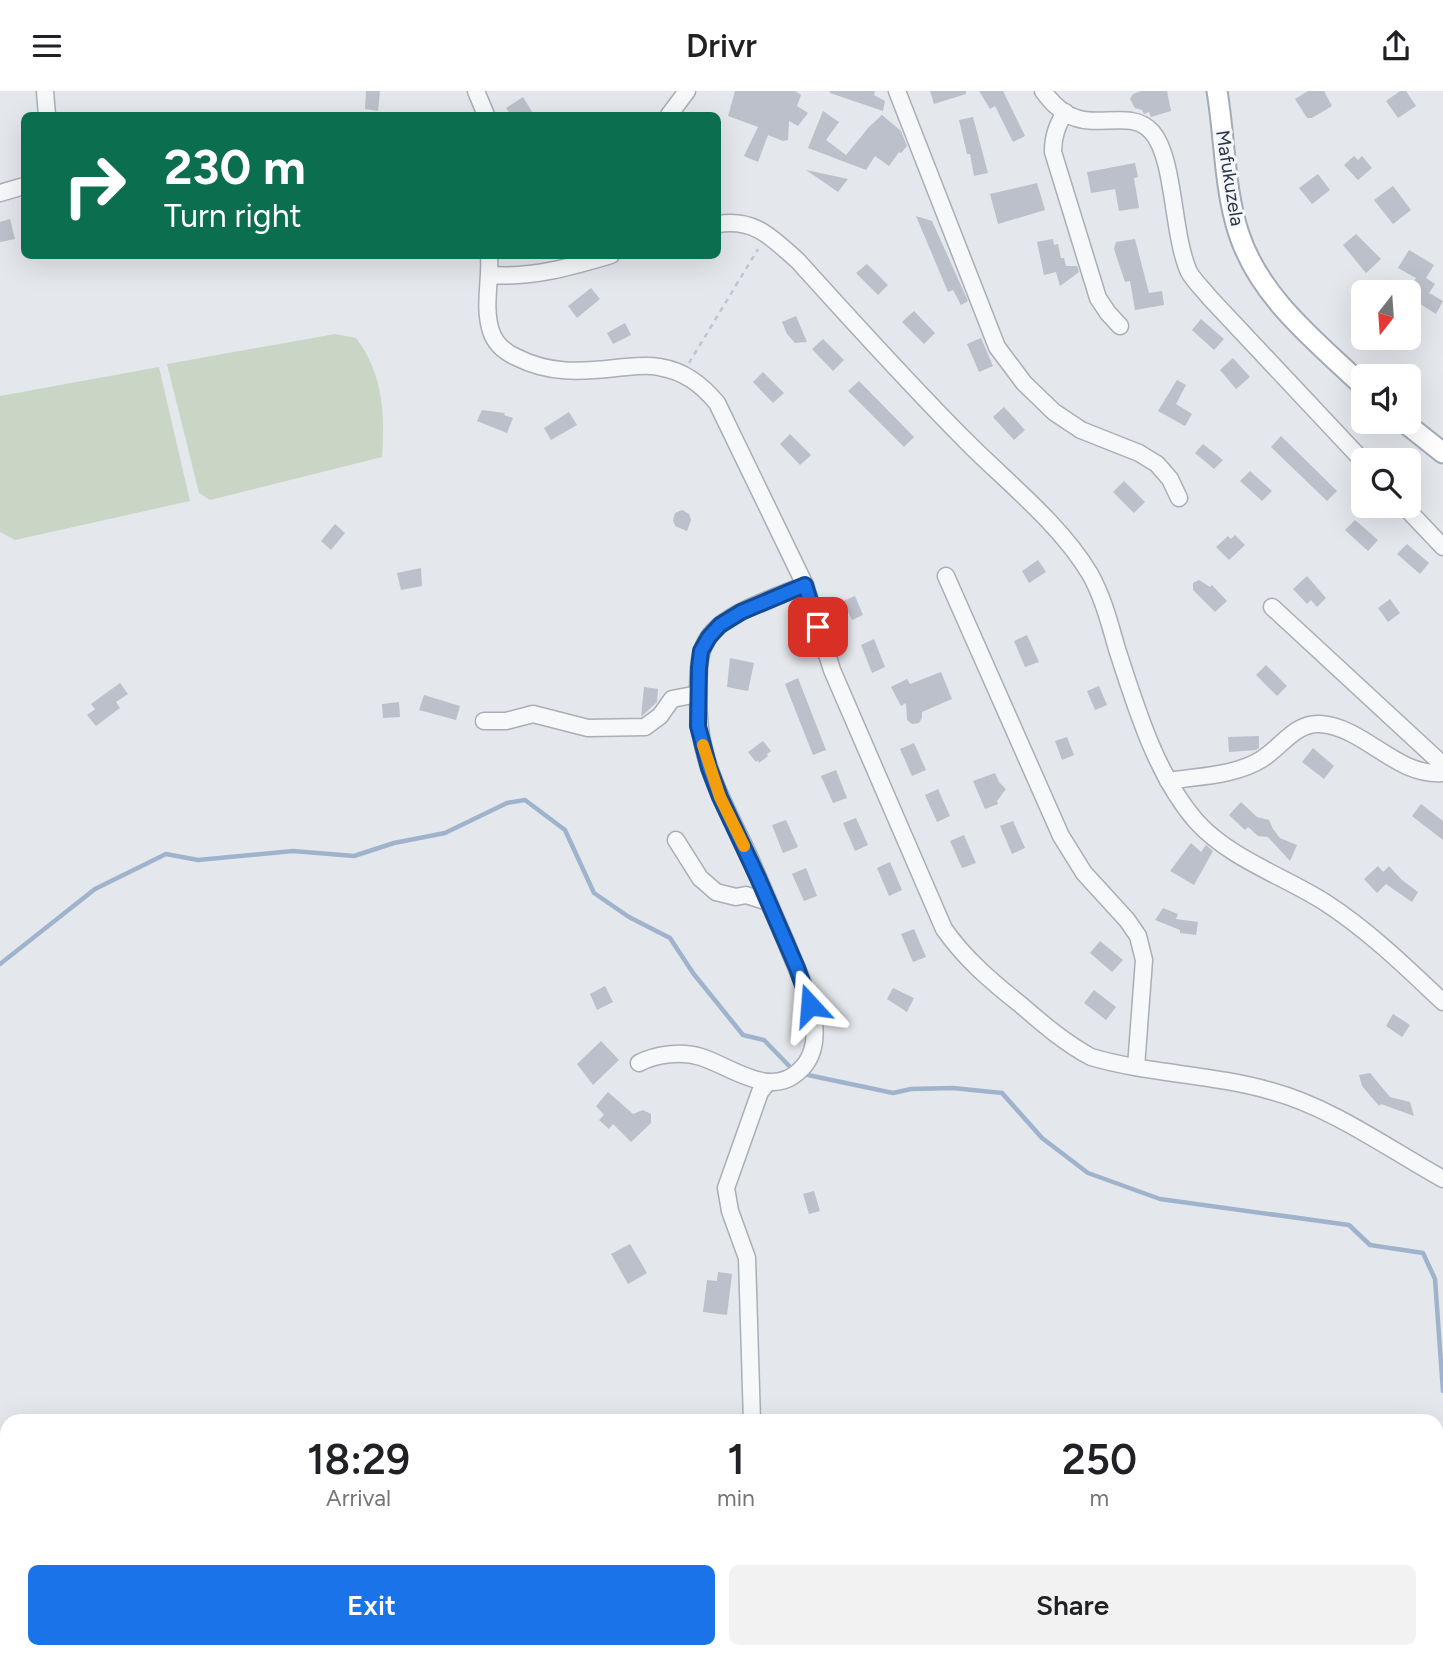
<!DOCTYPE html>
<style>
:root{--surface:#fff;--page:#f2f2f2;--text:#202124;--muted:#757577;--accent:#1a73e8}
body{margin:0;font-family:Figtree,sans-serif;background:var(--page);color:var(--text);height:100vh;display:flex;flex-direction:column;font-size:26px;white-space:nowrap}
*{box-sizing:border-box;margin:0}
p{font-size:23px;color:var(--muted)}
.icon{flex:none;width:38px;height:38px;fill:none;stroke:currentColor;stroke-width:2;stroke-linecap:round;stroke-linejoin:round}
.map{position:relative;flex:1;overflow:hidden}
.side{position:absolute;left:0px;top:1323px;width:1444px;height:245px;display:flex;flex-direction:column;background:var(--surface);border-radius:21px 21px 0 0;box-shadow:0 7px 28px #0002}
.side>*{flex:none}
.guide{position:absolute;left:21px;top:21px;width:700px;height:147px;border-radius:10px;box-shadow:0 7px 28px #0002;background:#0b6e4f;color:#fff;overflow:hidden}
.needle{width:46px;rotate:197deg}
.controls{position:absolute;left:1351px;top:189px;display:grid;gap:14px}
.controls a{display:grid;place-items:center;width:70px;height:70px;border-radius:10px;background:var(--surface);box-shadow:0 7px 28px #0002;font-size:35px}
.pin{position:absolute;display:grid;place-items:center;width:60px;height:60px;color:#fff;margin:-30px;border-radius:14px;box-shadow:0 4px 10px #0006}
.me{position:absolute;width:77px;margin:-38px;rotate:341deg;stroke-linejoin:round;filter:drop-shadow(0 0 5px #0008)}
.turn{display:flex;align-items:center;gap:24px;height:147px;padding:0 28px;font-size:32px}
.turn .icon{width:91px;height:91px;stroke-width:2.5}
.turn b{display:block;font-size:49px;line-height:60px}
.eta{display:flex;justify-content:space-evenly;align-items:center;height:119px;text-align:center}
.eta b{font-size:42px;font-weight:600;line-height:49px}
.button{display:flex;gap:14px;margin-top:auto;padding:14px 28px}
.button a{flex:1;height:80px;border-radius:10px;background:var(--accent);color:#fff;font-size:28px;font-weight:600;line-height:80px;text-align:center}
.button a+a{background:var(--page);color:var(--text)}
header{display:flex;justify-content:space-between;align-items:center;height:91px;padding:0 28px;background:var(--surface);font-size:32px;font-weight:600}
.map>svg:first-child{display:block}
</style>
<header><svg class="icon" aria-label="menu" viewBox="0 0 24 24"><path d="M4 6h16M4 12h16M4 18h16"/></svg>Drivr<svg class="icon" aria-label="share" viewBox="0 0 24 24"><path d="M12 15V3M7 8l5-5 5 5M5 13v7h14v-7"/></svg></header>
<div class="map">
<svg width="1443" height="1568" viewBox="0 0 1443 1568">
<rect width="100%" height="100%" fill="#e4e7ec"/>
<g fill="#c9d6c5">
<path d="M335 243 356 247C383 282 385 324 382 366L210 409 199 402 167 273Z"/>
<polygon points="159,276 190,410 15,449 0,441 0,305"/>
</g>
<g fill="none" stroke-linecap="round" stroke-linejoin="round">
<g stroke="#9fb4cc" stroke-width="4.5">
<polyline points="0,873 95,798 166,763 198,769 293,760 354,765 394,752 445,742 507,712 525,709 565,739 594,802 629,826 670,847 693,882 743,944 764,949 794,980"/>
<polyline points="808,984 893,1002 911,998 953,997 1002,1002 1042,1047 1088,1082 1160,1108 1349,1134 1370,1154 1423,1162 1435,1188 1443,1300"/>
</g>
</g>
<g fill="#bbc0ca">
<polygon points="366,0 380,0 378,20 365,18"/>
<polygon points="735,0 795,0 801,4 797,15 808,22 798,35 789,30 788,49 783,50 768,44 758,71 744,65 758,36 728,25"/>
<polygon points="830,0 875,0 874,4 885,10 883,20 830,2"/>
<polygon points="930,0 966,0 966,3 934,13"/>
<polygon points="979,0 1003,0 1025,45 1013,51 995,15 990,18"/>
<polygon points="1141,0 1167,0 1171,20 1151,26 1149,21 1144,23 1142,19 1135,17 1130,8 1133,3"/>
<polygon points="1308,0 1324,0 1332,15 1312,27 1307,27 1295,8"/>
<polygon points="1400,0 1406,0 1416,15 1398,27 1386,10"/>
<polygon points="523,6 534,24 511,24 506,17"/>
<polygon points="823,20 839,31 826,49 846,64 869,36 882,24 901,40 907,55 901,62 899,61 889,75 875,65 866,79 808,57"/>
<polygon points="973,26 988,82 974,85 970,63 967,63 959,29"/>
<polygon points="1354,65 1358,69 1362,65 1372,77 1358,89 1344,74"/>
<polygon points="1135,72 1138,86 1134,87 1139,117 1119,120 1115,98 1091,102 1087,81"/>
<polygon points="806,79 848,88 838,101"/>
<polygon points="1318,83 1330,99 1312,113 1299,97"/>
<polygon points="1037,92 1045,119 998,133 990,103"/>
<polygon points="1393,95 1411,119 1393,133 1374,109"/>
<polygon points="916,125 932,130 968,210 961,214 953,199 948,201"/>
<polygon points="10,128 15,148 0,151 0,131"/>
<polygon points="1356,143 1381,168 1366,182 1343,154"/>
<polygon points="1053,148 1054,154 1058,153 1061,167 1064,167 1066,175 1077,175 1079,181 1060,195 1056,181 1044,184 1037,151"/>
<polygon points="1135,148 1149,202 1162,200 1164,214 1135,219 1130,190 1125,191 1114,158 1116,151"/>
<polygon points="1409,159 1434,174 1426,187 1435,193 1429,202 1443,210 1436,223 1409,206 1407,201 1416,187 1398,177"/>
<polygon points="867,173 888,194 878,204 856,182"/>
<polygon points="591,197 600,208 577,227 568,215"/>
<polygon points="914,220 935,242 924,253 902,231"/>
<polygon points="796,225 807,251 795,252 787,243 782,231"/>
<polygon points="1201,228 1224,248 1214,259 1192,239"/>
<polygon points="625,232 631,244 613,253 607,242"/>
<polygon points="981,247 993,275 979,281 967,253"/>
<polygon points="823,248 844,269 833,280 812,258"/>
<polygon points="1233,267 1250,286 1236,298 1220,279"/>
<polygon points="763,281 784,302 773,312 753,291"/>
<polygon points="1177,289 1186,294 1176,313 1192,323 1185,335 1158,320"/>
<polygon points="859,290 914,346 904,356 848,300"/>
<polygon points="1004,316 1025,339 1014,349 993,326"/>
<polygon points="482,319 505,322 504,324 513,327 507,342 477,330"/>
<polygon points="569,321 577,334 551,349 544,337"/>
<polygon points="790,343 811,364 800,374 780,353"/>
<polygon points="1281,345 1337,400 1327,410 1271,356"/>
<polygon points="1203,353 1223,369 1214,378 1195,362"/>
<polygon points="1250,380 1272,400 1262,410 1240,390"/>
<polygon points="1124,390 1145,411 1134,422 1113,401"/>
<polygon points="682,419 689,423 691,429 687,440 675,435 673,429 675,422"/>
<polygon points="1355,429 1378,449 1368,460 1345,439"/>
<polygon points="335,433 345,442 331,459 321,450"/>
<polygon points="1235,444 1245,454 1229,469 1216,456 1228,445 1231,448"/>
<polygon points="1407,453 1429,472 1420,483 1397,463"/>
<polygon points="1038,469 1046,481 1029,492 1022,480"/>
<polygon points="421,477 422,495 401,499 397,482"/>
<polygon points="1307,485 1326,507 1317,516 1311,509 1307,513 1293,498"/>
<polygon points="1199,489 1210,496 1212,494 1227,510 1215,521 1193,499 1193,492"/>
<polygon points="855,505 863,524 852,529 843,510"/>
<polygon points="1390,508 1400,522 1388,531 1378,517"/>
<polygon points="1027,544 1039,571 1025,576 1014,550"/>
<polygon points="874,548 885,576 872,582 861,554"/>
<polygon points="730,567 754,572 748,600 727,596"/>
<polygon points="1266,574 1287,595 1277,605 1256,584"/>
<polygon points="941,581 952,608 922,621 922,627 919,632 912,633 907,629 906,612 901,615 891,596 907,588 910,593"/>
<polygon points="798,587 826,659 813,664 785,593"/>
<polygon points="120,592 128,603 116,611 120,617 96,635 87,624 95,618 91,613"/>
<polygon points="1099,595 1107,614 1095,619 1087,600"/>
<polygon points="644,596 658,598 657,611 641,626"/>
<polygon points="424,604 460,615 456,629 419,619"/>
<polygon points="399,611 400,626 383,627 382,613"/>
<polygon points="1259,645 1259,657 1256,659 1229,661 1228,646"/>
<polygon points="1067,646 1074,664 1062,669 1055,650"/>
<polygon points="763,650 771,660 767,663 768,665 759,672 758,669 756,671 748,661"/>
<polygon points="914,652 926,679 912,685 900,658"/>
<polygon points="1313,657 1334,675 1324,688 1302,671"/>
<polygon points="836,679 847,707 833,712 821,685"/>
<polygon points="995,682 999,691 1006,698 997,710 998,713 985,718 973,690"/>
<polygon points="938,698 950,725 937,731 925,704"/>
<polygon points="1241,711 1257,726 1269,729 1273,738 1280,747 1297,754 1290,770 1268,746 1258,745 1248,736 1245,739 1229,724"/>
<polygon points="1421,713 1443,730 1443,749 1412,725"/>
<polygon points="856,727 868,754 855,760 843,732"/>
<polygon points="786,729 798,756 783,762 772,734"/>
<polygon points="1013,730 1025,757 1012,763 1000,735"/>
<polygon points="964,744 976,772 962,777 950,750"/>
<polygon points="1191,752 1201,761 1206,754 1213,760 1194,794 1170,780"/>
<polygon points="890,771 902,799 889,805 877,777"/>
<polygon points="1378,775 1383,781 1389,775 1402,789 1418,801 1412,811 1386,793 1377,802 1364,788"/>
<polygon points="806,777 817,805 804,810 792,783"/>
<polygon points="1163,817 1178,823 1176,828 1198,831 1196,844 1180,842 1180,839 1155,829"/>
<polygon points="914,838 926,866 913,871 901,843"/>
<polygon points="1100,850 1123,869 1112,881 1090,862"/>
<polygon points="605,895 613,911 597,919 590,903"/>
<polygon points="893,897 914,907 907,921 887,908"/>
<polygon points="1094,899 1116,916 1106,929 1084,912"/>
<polygon points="1393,923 1410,934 1402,946 1386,935"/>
<polygon points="601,950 619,969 593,994 577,973"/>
<polygon points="1370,982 1390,1006 1410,1011 1414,1025 1381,1013 1379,1015 1362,995 1359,984"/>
<polygon points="608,1001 633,1023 643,1019 651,1023 651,1032 631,1051 613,1033 609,1038 599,1029 604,1024 596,1015"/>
<polygon points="814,1100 820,1120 809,1123 803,1103"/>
<polygon points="630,1153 647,1182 628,1193 611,1163"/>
<polygon points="718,1181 732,1183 727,1224 703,1221 707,1189 717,1190"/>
</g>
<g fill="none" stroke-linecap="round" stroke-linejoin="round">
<g stroke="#a9aeb7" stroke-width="19">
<g id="minor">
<polyline points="45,0 47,24"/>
<polyline points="476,0 486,24"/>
<polyline points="897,0 997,256 1024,292 1054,321 1081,339 1139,362 1157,373 1170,388 1179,407"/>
<path d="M1043 0C1051 11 1063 23 1076 27 1101 36 1132 19 1152 41 1175 67 1172 144 1189 181 1194 190 1203 198 1209 206L1363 370"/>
<path d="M1065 21C1057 35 1053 45 1053 61L1098 207 1108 222 1120 235"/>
<polyline points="669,24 687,0"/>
<polyline points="0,102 24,95"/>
<path d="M718 133C755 127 772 147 798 170 853 231 909 293 968 352 1008 392 1061 434 1090 483 1103 506 1110 534 1117 558 1136 616 1156 684 1196 730 1230 768 1284 785 1326 812 1369 840 1406 876 1443 911"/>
<path d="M489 164C491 189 483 216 491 240 495 253 505 261 516 266 549 283 580 281 616 277 630 276 645 273 659 276 684 280 701 293 717 312L805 494 832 579 944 838C965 868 992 891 1021 914 1043 933 1065 952 1091 966 1149 983 1212 983 1271 1000 1333 1017 1387 1057 1443 1088"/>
<path d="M490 184C532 187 571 176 611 164"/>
<polyline points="1404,415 1443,456"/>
<polyline points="946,485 1061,745 1084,782 1127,829 1138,845 1144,869 1136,976"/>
<polyline points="1272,516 1443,674"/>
<polyline points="484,630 506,630 533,623 588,637 645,636 660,625 672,608 698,603"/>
<path d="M1168 690C1198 685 1235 685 1262 668 1280 657 1296 631 1320 633 1365 636 1396 686 1443 682"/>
<polyline points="676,749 700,787 716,801 736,806 746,804 768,811"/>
<path d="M639 972C656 963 682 960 701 966 730 975 770 1008 799 980 813 968 816 949 814 931 810 904 796 877 786 851 773 822 761 792 748 763 735 734 719 707 709 676 700 650 698 626 698 598 699 580 698 562 708 547 725 521 777 506 805 494"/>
<polyline points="752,1330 747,1167 730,1120 726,1097 760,1001 768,991"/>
<polyline points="0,1527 7,1529"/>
<polyline points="273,1561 281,1564"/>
<polyline points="767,1561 767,1568"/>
</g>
</g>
<g stroke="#a3abb8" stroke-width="23">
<g id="major">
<path d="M1217 0C1225 47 1224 98 1239 143 1260 207 1316 250 1363 295"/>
<polyline points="1404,331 1443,362"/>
</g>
</g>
<polyline stroke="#c2c5cb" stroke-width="2.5" stroke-dasharray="5 5" stroke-linecap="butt" points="689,272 758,158"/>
<use href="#minor" stroke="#f7f8fa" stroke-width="16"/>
<use href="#major" stroke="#fff" stroke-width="19"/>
</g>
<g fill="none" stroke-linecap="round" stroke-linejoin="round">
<g stroke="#114b97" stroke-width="18">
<polyline id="route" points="810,914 797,877 758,787 720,706 709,677 698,635 699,577 701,560 709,546 720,534 741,521 805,494 818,536"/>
</g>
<use href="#route" stroke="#1a73e8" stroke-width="12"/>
<polyline stroke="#f59e0b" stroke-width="12" points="703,654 720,706 744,755"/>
</g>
<g text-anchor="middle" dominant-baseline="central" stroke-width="6" stroke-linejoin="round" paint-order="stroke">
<g font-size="19" fill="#2b3445" stroke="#f4f6f9">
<text transform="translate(1230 87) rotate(81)">Mafukuzela</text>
</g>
</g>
</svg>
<div class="controls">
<a><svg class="needle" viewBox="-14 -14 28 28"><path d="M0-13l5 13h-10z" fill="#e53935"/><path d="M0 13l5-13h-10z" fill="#757577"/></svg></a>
<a><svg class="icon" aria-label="sound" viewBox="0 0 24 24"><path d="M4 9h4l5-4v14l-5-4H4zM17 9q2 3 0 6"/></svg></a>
<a><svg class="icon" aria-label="search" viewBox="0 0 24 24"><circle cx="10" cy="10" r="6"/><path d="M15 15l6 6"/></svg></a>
</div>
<div class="pin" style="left:818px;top:536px;background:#d93025"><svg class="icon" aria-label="arrive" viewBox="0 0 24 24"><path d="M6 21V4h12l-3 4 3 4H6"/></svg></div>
<svg class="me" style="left:810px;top:914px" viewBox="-20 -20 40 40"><path d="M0-17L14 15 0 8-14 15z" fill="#1a73e8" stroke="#fff" stroke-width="4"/></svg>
<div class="guide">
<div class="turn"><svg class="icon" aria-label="right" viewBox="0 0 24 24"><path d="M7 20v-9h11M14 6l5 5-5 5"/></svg><div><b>230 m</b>Turn right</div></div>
</div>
<section class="side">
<div class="eta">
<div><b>18:29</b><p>Arrival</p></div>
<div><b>1</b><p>min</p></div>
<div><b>250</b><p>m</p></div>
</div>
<div class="button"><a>Exit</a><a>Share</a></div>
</section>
</div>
